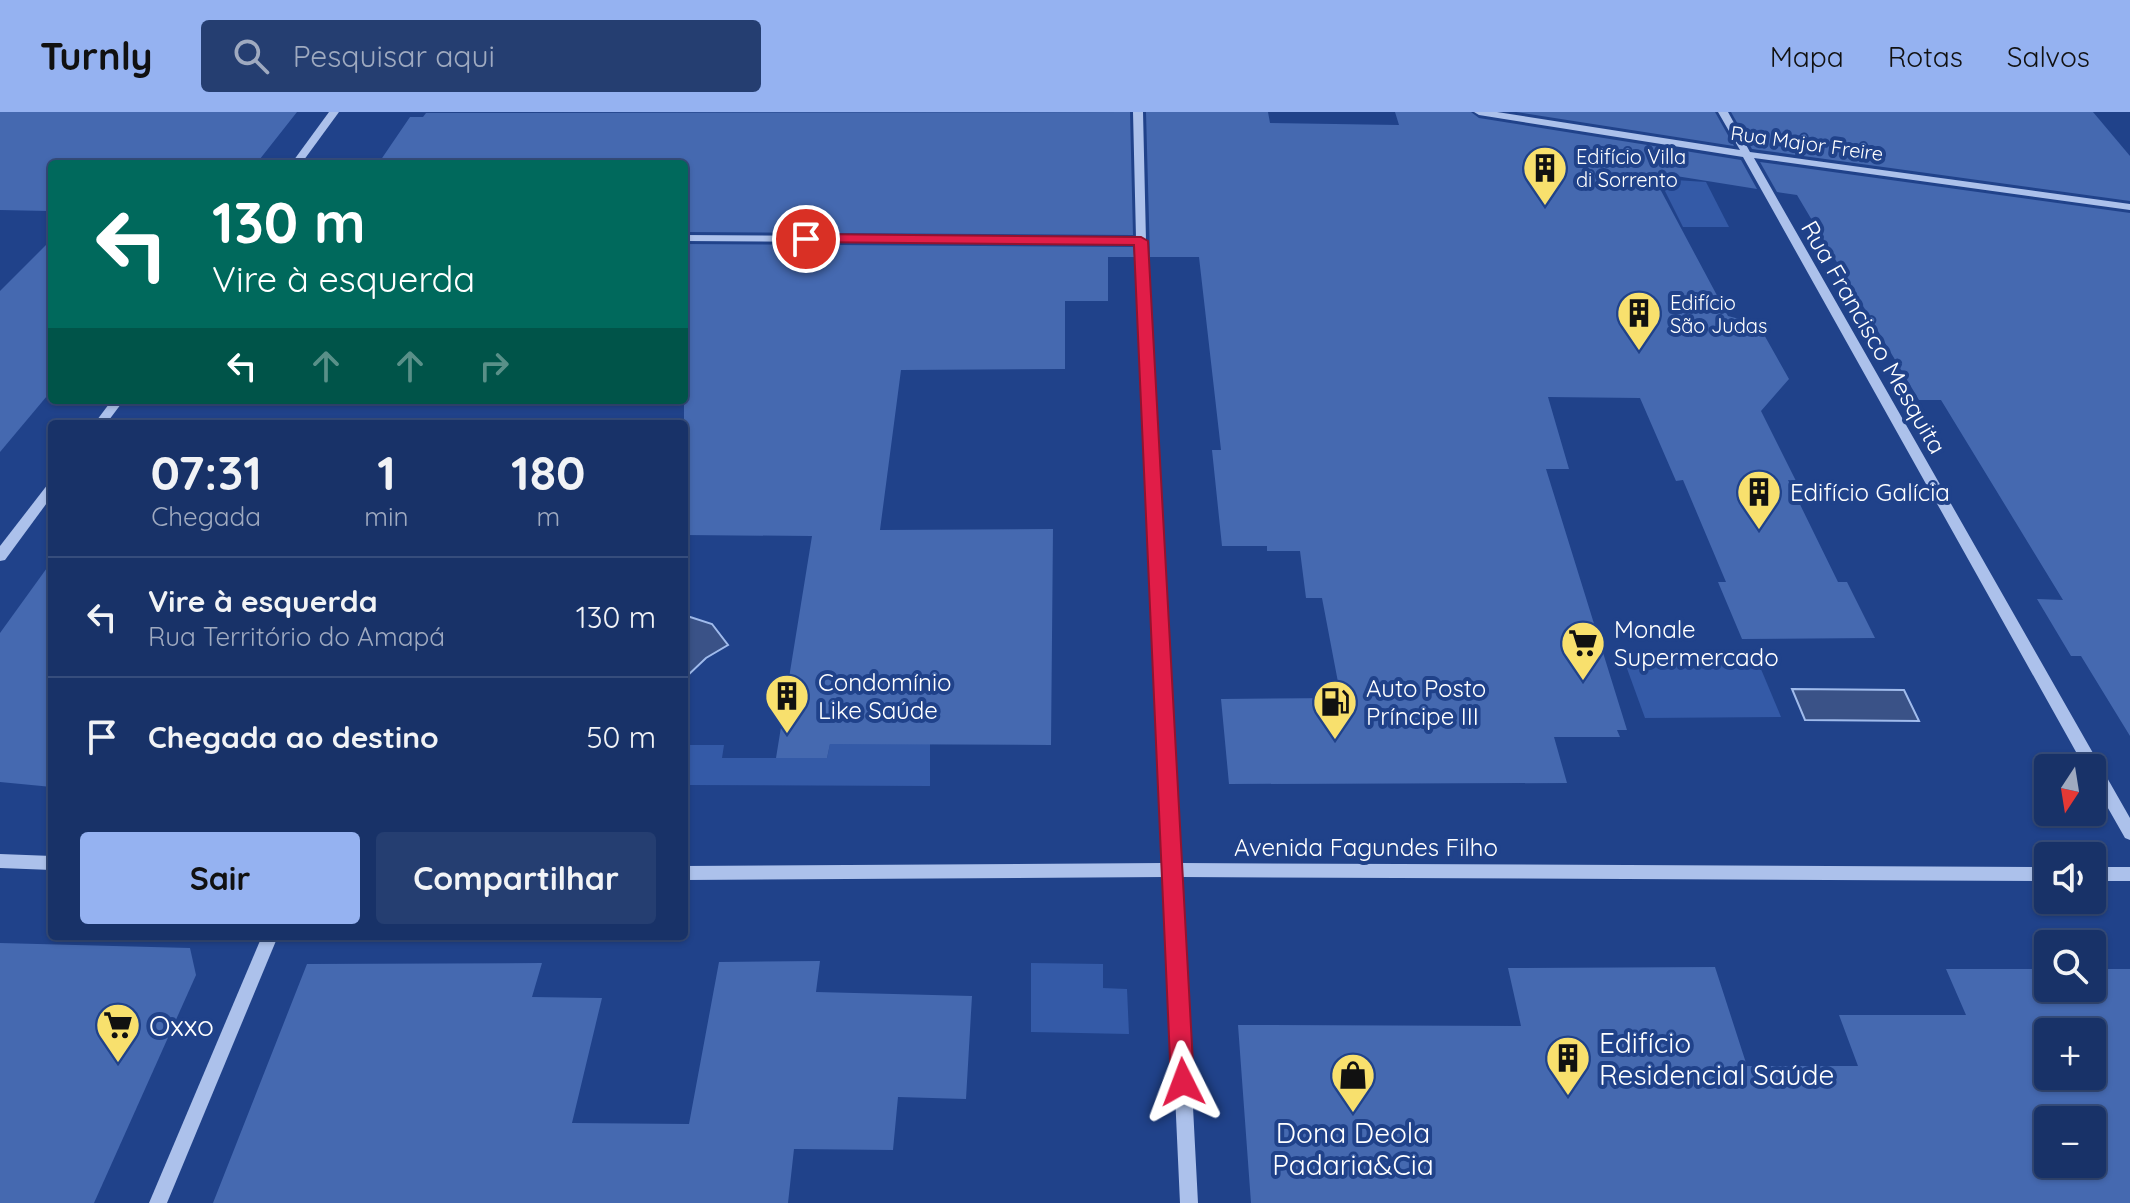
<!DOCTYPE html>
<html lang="pt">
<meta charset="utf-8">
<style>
:root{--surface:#183268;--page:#253e71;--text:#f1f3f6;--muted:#9faac0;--line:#364d7c;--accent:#95b2f1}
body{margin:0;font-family:Quicksand,sans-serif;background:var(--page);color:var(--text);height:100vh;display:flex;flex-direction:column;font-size:30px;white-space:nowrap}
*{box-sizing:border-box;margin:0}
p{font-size:26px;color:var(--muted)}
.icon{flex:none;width:44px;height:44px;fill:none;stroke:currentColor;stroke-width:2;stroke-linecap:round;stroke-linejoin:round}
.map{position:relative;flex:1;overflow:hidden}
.sheet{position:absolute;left:48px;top:308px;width:640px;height:520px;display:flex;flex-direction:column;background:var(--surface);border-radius:8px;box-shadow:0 2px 6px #0004,0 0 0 2px var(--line)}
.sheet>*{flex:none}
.guide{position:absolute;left:48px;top:48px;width:640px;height:244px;border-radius:8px;box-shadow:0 2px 6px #0004,0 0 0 2px var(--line);background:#00695c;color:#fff;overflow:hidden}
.needle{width:52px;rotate:192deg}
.tools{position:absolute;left:2034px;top:642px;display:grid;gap:16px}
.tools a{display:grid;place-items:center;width:72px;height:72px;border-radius:8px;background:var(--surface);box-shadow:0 2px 6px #0004,0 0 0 2px var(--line);font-size:40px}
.pin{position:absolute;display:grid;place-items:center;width:68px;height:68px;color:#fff;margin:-34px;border:4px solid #fff;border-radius:50%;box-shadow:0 2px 8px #0007}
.me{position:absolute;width:88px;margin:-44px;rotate:357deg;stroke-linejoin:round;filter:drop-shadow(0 0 6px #0008)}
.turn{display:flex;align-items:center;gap:28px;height:168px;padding:0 32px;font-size:36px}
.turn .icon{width:104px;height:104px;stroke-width:2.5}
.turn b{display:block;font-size:56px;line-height:68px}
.lanes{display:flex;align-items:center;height:76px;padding:0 32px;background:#0003;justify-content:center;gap:40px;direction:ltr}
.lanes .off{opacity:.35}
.eta{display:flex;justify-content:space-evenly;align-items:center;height:136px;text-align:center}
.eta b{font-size:48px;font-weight:700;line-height:56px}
.primary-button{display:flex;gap:16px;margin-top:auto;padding:16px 32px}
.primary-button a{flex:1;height:92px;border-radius:8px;background:var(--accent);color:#111;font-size:32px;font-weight:700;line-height:92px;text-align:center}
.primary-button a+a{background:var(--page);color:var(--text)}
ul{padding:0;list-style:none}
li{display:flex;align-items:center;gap:24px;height:120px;padding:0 32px;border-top:2px solid var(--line)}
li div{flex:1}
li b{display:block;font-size:30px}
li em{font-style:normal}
header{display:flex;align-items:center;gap:48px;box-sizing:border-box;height:112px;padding:0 40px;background:var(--accent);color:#111}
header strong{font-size:38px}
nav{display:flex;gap:44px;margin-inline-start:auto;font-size:28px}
.search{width:560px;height:72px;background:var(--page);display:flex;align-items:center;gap:20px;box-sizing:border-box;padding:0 28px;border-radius:8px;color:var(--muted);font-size:30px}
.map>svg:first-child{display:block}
</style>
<header>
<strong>Turnly</strong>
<div class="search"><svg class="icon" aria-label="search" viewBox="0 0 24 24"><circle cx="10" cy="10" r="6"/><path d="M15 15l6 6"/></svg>Pesquisar aqui</div>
<nav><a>Mapa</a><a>Rotas</a><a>Salvos</a></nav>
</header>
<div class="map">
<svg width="2130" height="1091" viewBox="0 0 2130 1091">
<rect width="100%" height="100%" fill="#20428a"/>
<g fill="#345aa7">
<polygon points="1659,67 1706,70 1729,115 1683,115"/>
<polygon points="1758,550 1781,605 1645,606 1625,551"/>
<polygon points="830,632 930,632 930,674 684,673 684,633 724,633 722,646 827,646"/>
<polygon points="1031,851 1103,852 1103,876 1127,877 1129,922 1031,920"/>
</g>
<g fill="#3a5287" stroke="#a0bbec" stroke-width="2">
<polygon points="684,503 712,512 728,533 706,546 684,567"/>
<polygon points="1792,577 1904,578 1919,609 1805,608"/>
</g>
<g fill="#4569b0" fill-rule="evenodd">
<polygon points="0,0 297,0 256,52 52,52 52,95 49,99 0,98"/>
<polygon points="1130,0 1133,123 684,120 684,52 378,52 410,5 423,5 426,1"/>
<polygon points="1146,0 1268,0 1270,11 1399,13 1395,0 1471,0 1479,6 1741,48 1757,77 1651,60 1728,204 1758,212 1789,267 1761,299 1796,369 1788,368 1838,470 1847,470 1875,526 1742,527 1718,470 1726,470 1683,368 1676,369 1640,286 1548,285 1569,357 1546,357 1627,618 1617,618 1620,625 1554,625 1567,671 1229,672 1221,587 1341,586 1322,486 1306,486 1300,439 1267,439 1267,434 1222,434 1212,338 1221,338 1199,145 1150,145"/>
<polygon points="1516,0 1715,0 1734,34"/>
<polygon points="1731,0 2093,0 2130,44 2130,89 1752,37"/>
<polygon points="1760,50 2130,101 2130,624 2081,544 2071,544 2037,487 2063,488 1941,288 1919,288 1797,83 1777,80"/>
<polygon points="52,127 52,278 0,340 0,179"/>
<polygon points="684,132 1133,135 1134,145 1108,145 1108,189 1065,189 1065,257 901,258 880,418 1053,417 1051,633 830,632 827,646 776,646 812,424 684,423"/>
<polygon points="52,449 52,675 0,670 0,521"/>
<polygon points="0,831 190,836 196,863 94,1091 0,1091"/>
<polygon points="820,849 816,880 972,884 966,987 898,985 893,1038 794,1037 788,1091 213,1091 307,852 542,851 532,885 602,886 572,1011 689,1012 719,850"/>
<path d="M1715 855 1747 954H1858L1839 903H1966L1946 857H2048V876H2092V857H2130V1091H1251L1238 913 1521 914 1508 856ZM2048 920H2092V964H2048ZM2048 1008H2092V1052H2048Z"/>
</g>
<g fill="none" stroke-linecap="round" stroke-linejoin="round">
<g fill="#acc1eb" fill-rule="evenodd">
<polygon points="329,0 339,0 301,52 291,52"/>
<polygon points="1133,0 1143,0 1146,129 1180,751 2048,755 2048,769 1181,765 1198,1091 1180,1091 1165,765 684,768 684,754 1164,751 1136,132 684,129 684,123 1136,126"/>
<polygon points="1474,0 1497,0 1740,38 1718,0 1728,0 1750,40 2130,92 2130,98 1754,46 2130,706 2130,728 2125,726 2092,668 2092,656 2085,656 1743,45 1479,3"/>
<polygon points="112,288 124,288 106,312 94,312"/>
<polygon points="52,370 52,384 5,448 0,449 0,434 48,372"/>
<polygon points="0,742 52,744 52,758 0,756"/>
<rect x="2092" y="755" width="38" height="14"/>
<polygon points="262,824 278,824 167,1091 149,1091"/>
</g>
</g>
<polygon fill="#e11d48" stroke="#92132f" stroke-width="2" points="806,122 1141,125 1148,129 1194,970 1191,978 1183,981 1175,978 1171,970 1134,133 801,130 801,124"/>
<defs>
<g id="building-pin" transform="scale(2.3)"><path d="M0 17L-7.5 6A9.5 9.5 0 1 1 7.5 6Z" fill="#f8e06d" stroke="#20428a"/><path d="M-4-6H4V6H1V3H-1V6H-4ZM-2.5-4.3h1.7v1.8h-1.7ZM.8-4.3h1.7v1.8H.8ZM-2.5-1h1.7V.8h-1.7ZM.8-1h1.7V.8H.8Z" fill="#111"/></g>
<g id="supermarket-pin" transform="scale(2.3)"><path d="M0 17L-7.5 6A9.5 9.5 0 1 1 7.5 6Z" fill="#f8e06d" stroke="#20428a"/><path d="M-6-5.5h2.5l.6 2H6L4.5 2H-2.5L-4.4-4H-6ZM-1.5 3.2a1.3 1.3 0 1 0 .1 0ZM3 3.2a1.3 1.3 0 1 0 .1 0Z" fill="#111"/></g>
<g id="fuel-pin" transform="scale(2.3)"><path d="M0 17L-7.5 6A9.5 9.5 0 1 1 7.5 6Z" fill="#f8e06d" stroke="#20428a"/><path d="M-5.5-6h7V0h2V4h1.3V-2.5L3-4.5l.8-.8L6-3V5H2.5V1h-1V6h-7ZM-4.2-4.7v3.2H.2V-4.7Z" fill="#111"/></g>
<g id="shop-pin" transform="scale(2.3)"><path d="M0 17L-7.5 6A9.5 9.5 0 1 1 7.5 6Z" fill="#f8e06d" stroke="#20428a"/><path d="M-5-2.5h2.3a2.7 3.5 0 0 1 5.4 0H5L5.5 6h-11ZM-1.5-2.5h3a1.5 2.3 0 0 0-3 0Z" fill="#111"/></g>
</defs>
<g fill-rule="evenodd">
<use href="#building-pin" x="1545" y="56"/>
<use href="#building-pin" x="1639" y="201"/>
<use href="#building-pin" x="1759" y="380"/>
<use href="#supermarket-pin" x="1583" y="531"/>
<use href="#building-pin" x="787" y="584"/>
<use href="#fuel-pin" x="1335" y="590"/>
<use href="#supermarket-pin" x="118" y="913"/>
<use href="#building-pin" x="1568" y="946"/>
<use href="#shop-pin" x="1353" y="963"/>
</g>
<g text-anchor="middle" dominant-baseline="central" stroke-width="8" stroke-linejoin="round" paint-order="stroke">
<g font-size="20" fill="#fff" stroke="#20428a">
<text transform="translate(1807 31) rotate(8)">Rua Major Freire</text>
</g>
<g font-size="20" fill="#fff" stroke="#20428a" text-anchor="start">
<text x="1576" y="44">Edifício Villa<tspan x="1576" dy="23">di Sorrento</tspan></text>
<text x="1670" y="190">Edifício<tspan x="1670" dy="23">São Judas</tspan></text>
</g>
<g font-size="24" fill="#fff" stroke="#20428a">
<text transform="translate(1874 225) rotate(60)">Rua Francisco Mesquita</text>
<text x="1366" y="735">Avenida Fagundes Filho</text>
</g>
<g font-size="24" fill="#fff" stroke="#20428a" text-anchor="start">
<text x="1790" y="380">Edifício Galícia</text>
<text x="1614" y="517">Monale<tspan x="1614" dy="28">Supermercado</tspan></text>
<text x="818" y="570">Condomínio<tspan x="818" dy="28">Like Saúde</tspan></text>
<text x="1366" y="576">Auto Posto<tspan x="1366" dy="28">Príncipe III</tspan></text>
</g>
<g font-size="28" fill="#fff" stroke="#20428a" text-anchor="start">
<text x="149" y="913">Oxxo</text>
<text x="1599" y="930">Edifício<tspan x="1599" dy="32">Residencial Saúde</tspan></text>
<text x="1353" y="1020" text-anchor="middle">Dona Deola<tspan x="1353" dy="32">Padaria&amp;Cia</tspan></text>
</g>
</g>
</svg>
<div class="tools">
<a><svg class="needle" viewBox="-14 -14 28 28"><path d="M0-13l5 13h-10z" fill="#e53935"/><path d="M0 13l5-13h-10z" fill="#9faac0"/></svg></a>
<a><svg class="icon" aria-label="sound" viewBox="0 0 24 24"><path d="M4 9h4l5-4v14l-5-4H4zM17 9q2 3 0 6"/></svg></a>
<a><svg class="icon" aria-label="search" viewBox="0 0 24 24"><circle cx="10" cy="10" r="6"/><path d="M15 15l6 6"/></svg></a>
<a>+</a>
<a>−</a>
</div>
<div class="pin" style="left:806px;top:127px;background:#d93025"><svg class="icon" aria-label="arrive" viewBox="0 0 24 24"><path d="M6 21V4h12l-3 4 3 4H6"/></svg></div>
<svg class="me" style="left:1183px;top:970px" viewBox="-20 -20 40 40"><path d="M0-17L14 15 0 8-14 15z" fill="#e11d48" stroke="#fff" stroke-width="4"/></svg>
<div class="guide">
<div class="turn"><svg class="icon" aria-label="left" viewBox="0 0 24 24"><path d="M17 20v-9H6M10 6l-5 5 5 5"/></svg><div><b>130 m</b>Vire à esquerda</div></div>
<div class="lanes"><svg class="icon" aria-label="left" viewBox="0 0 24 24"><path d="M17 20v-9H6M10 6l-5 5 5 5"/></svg><svg class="icon off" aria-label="ahead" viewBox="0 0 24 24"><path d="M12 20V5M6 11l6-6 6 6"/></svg><svg class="icon off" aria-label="ahead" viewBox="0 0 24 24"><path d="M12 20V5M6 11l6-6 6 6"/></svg><svg class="icon off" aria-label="right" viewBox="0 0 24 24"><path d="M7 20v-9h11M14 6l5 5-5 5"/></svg></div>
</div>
<section class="sheet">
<div class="eta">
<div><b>07:31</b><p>Chegada</p></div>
<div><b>1</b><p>min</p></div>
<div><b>180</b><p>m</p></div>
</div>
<ul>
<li><svg class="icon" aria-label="left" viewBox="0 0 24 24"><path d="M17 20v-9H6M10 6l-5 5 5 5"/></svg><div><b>Vire à esquerda</b><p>Rua Território do Amapá</p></div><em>130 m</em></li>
<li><svg class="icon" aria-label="arrive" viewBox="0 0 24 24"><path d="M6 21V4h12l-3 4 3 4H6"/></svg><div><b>Chegada ao destino</b></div><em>50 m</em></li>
</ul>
<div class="primary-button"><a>Sair</a><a>Compartilhar</a></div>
</section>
</div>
